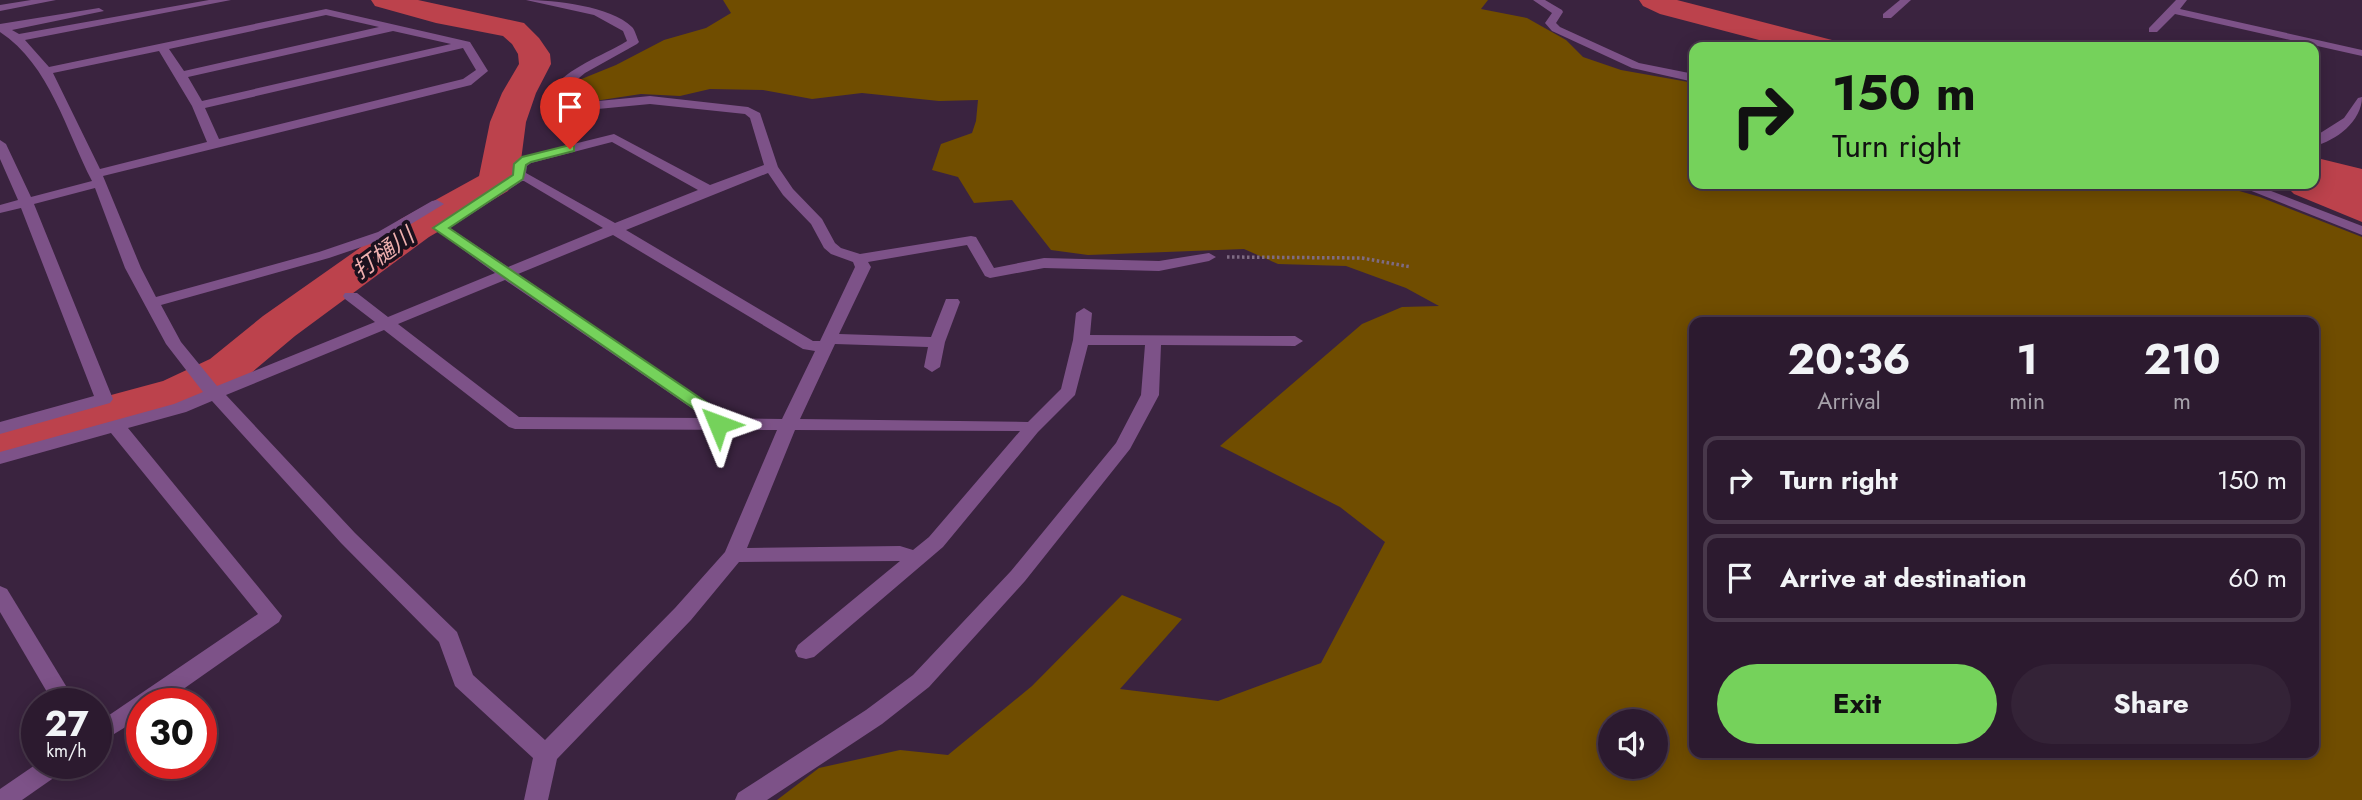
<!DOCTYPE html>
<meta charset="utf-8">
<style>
:root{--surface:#2c1a2f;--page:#342337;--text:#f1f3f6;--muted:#a6a1aa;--line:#48384b;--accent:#75d25b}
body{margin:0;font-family:Jost,"Noto Sans JP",sans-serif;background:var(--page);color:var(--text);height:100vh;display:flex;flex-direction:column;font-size:26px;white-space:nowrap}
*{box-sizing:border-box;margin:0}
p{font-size:23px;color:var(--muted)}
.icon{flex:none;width:38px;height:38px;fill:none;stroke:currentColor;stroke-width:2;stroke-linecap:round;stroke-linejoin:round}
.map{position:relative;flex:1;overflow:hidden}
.side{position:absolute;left:1689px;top:317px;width:630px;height:441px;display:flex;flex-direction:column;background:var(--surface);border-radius:14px;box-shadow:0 4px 18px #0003,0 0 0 2px var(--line)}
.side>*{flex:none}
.banner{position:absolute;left:1689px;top:42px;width:630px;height:147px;border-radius:14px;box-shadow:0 4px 18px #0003,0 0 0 2px var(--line);background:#75d25b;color:#111;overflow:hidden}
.tools{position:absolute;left:1598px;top:709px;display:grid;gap:14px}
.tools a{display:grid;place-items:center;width:70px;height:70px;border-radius:50%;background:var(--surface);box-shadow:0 4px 18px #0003,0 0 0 2px var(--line);font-size:35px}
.speed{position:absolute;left:21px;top:688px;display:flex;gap:14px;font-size:35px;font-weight:700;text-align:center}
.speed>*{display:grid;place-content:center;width:91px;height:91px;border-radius:50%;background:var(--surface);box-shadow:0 4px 18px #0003,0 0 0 2px var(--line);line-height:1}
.speed small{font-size:18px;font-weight:400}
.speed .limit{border:10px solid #d22;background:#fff;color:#111}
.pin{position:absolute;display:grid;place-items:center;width:60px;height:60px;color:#fff;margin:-72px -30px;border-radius:50% 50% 50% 0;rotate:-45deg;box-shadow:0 0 7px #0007}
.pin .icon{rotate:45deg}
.me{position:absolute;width:77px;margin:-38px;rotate:314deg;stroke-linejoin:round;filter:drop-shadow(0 0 5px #0008)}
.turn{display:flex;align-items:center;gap:24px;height:147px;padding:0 28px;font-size:32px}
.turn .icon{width:91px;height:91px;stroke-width:2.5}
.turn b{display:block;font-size:49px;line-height:60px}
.eta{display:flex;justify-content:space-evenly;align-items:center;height:119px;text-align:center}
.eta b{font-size:42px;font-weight:700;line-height:49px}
.primary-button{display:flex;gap:14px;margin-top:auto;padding:14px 28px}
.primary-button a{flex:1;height:80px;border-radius:42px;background:var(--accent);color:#111;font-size:28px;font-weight:700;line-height:80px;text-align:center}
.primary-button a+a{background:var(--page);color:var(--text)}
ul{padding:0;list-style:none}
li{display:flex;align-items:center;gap:21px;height:88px;margin:0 14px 10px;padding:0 14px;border:4px solid var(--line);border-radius:14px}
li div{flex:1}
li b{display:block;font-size:26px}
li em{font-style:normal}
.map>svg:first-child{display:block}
</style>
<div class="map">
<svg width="2362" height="800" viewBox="0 0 2362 800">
<rect width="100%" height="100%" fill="#3a233f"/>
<path fill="#704d00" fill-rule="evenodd" d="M723 0H1488L1481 9 1527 18 1566 40 1583 57 1621 70 1694 83V184H2215L2260 197 2362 237V800H777L819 768 900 750 948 755 1032 686 1122 595 1182 619 1120 689 1218 701 1321 663 1385 542 1340 507 1220 446 1362 324 1402 307 1439 306 1406 288 1346 266 1278 264 1244 249 1088 255 1051 250 1012 200 974 203 958 177 932 170 941 144 972 133 976 121 978 100 939 101 862 93 812 99 763 90 710 89 680 96 641 94 588 102 568 96 579 80 616 65 664 40 706 28 731 13ZM1694 322H2314V752H1694ZM1610 721H1656V766H1610Z"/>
<polygon fill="#bc424c" points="2317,158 2362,169 2362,222 2294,194 2284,184 2314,184 2314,160"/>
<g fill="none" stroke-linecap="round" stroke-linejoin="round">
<g fill="#bc424c" fill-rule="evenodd">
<polygon points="371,0 418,0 524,23 539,38 550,54 551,64 536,93 526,122 520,168 508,191 429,237 295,336 244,379 197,401 0,457 0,425 163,381 210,359 263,316 401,219 479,176 490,122 502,93 519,64 518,54 512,44 503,36 436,23 375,6"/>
<polygon points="1639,0 1677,0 1832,40 1837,47 1786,47 1660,14 1643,6"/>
</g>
<polyline stroke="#7e6b83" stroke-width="3.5" stroke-dasharray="2.5 2.5" stroke-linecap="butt" points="1227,257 1362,258 1411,267"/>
<g fill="#7d5288" fill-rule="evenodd">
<polygon points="31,0 56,0 0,11 0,5"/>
<path d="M209 0H231L25 40 49 67 326 9 470 42 488 71 471 85 103 176 141 268 156 297 319 252 378 232 432 201 437 200 444 204 388 238 329 258 161 305 181 342 217 386 375 322 345 299 343 296 345 293H357L388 317 495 273 433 228 512 175 513 164 521 157 614 134 710 185 764 165 750 118 745 114 650 104 577 111 558 105 550 92C569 66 601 57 627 41L623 31 594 15 526 0C554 0 611 6 632 27 635 30 637 38 639 42L637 44 585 73 562 92 567 100 578 103 650 96 748 107 760 113 778 167 793 189 822 219 835 243 841 248 860 254 971 236 976 237 994 268 1044 258 1159 261 1209 253 1216 257 1209 261 1159 271 1044 268 990 278 985 276 967 245 868 262 871 267 839 334 931 337 946 299H958L960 302 945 342 940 367 932 372 924 367 928 347 835 344 800 419 1028 422 1061 389 1073 340 1076 313 1084 308 1092 313 1090 335 1295 336 1303 341 1295 346 1161 345 1159 395 1130 449 1025 581 929 687 882 724 767 800H735L738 793 866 710 913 675 1011 571 1116 443 1141 395 1145 345H1088L1075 395 1038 432 943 547 814 657 806 659 798 657 795 651 798 645 900 561 739 562 691 620 557 759 548 800H524L533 758 455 686 439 642 341 543 212 401 186 412 128 428 282 616 279 622 162 704H142V717L96 745V724L258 614 111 433 0 464V452L174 404 203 392 166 344 125 268 95 188 34 204 113 399 110 403 0 434V422L94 396 21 208 0 213V205L18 200 0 159V140L6 144 31 197 92 181C66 131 50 65 0 32V24L99 8 104 11 12 30 19 34ZM326 15 379 27 184 71 169 49ZM393 31 451 44 202 101 188 77ZM463 48 476 70 463 79 219 139 205 108ZM159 51 192 106 207 142 100 169 53 73ZM612 142 698 190 615 223 526 173 527 166 531 163ZM768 173 783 195 811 224 824 248 831 254 853 262 855 267 820 341H813L626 230ZM522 181H524L603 228 508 267 450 228ZM613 235 803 349 815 351 782 419 725 418 722 413 518 274ZM505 280 706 418 519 417 398 324ZM384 330 509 427 515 429 777 430 725 552 675 608 545 740 473 675 457 632 355 533 226 395ZM795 430 1019 431H1020L929 537 913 550 900 546 747 548Z"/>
<polygon points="1533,0 1545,0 1562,10 1563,12 1556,23 1560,27 1639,63 1694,74 1694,82 1632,68 1552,31 1545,23 1552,13"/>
<polygon points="1900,0 1911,0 1891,18 1883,18 1883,14"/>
<polygon points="2176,0 2187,0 2180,9 2362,50 2362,56 2175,14 2157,32 2149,32 2149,28"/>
<path d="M2362 97C2362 121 2336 141 2314 146V137L2344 118 2358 98Z"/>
<polygon points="2234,184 2253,184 2362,226 2362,235"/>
<polygon points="0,586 7,589 77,704 54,704 0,612"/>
<polygon points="38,763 69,763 65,770 22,800 0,800 0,789"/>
</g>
</g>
<polygon fill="#75d25b" stroke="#4c883b" stroke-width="2" points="570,145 574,146 574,151 531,162 526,165 523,179 449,228 722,413 726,424 723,428 712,428 709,419 433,228 513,175 514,164 522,157"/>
<g text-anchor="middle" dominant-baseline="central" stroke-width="7" stroke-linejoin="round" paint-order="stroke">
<g font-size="23" font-style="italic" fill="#eeafae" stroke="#1b111e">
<text transform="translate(383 253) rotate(-36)">打樋川</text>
</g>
</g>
</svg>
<div class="tools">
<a><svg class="icon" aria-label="sound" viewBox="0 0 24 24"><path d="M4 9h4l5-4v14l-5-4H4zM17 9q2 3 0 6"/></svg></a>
</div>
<div class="speed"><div>27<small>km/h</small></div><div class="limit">30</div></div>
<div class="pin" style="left:570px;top:149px;background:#d93025"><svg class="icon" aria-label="arrive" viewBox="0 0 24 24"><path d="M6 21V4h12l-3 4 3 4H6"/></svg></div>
<svg class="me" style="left:718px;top:424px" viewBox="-20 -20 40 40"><path d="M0-17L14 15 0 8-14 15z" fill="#75d25b" stroke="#fff" stroke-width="4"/></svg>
<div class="banner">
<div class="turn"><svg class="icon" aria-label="right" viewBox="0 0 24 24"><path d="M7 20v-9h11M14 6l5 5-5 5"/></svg><div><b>150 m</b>Turn right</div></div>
</div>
<section class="side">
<div class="eta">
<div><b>20:36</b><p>Arrival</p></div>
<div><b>1</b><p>min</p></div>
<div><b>210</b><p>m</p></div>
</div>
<ul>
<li><svg class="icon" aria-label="right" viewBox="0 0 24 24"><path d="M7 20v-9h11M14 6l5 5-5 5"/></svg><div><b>Turn right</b></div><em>150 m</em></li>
<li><svg class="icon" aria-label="arrive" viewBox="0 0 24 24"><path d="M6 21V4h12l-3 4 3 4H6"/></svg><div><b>Arrive at destination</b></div><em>60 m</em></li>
</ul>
<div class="primary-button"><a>Exit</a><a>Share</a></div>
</section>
</div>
